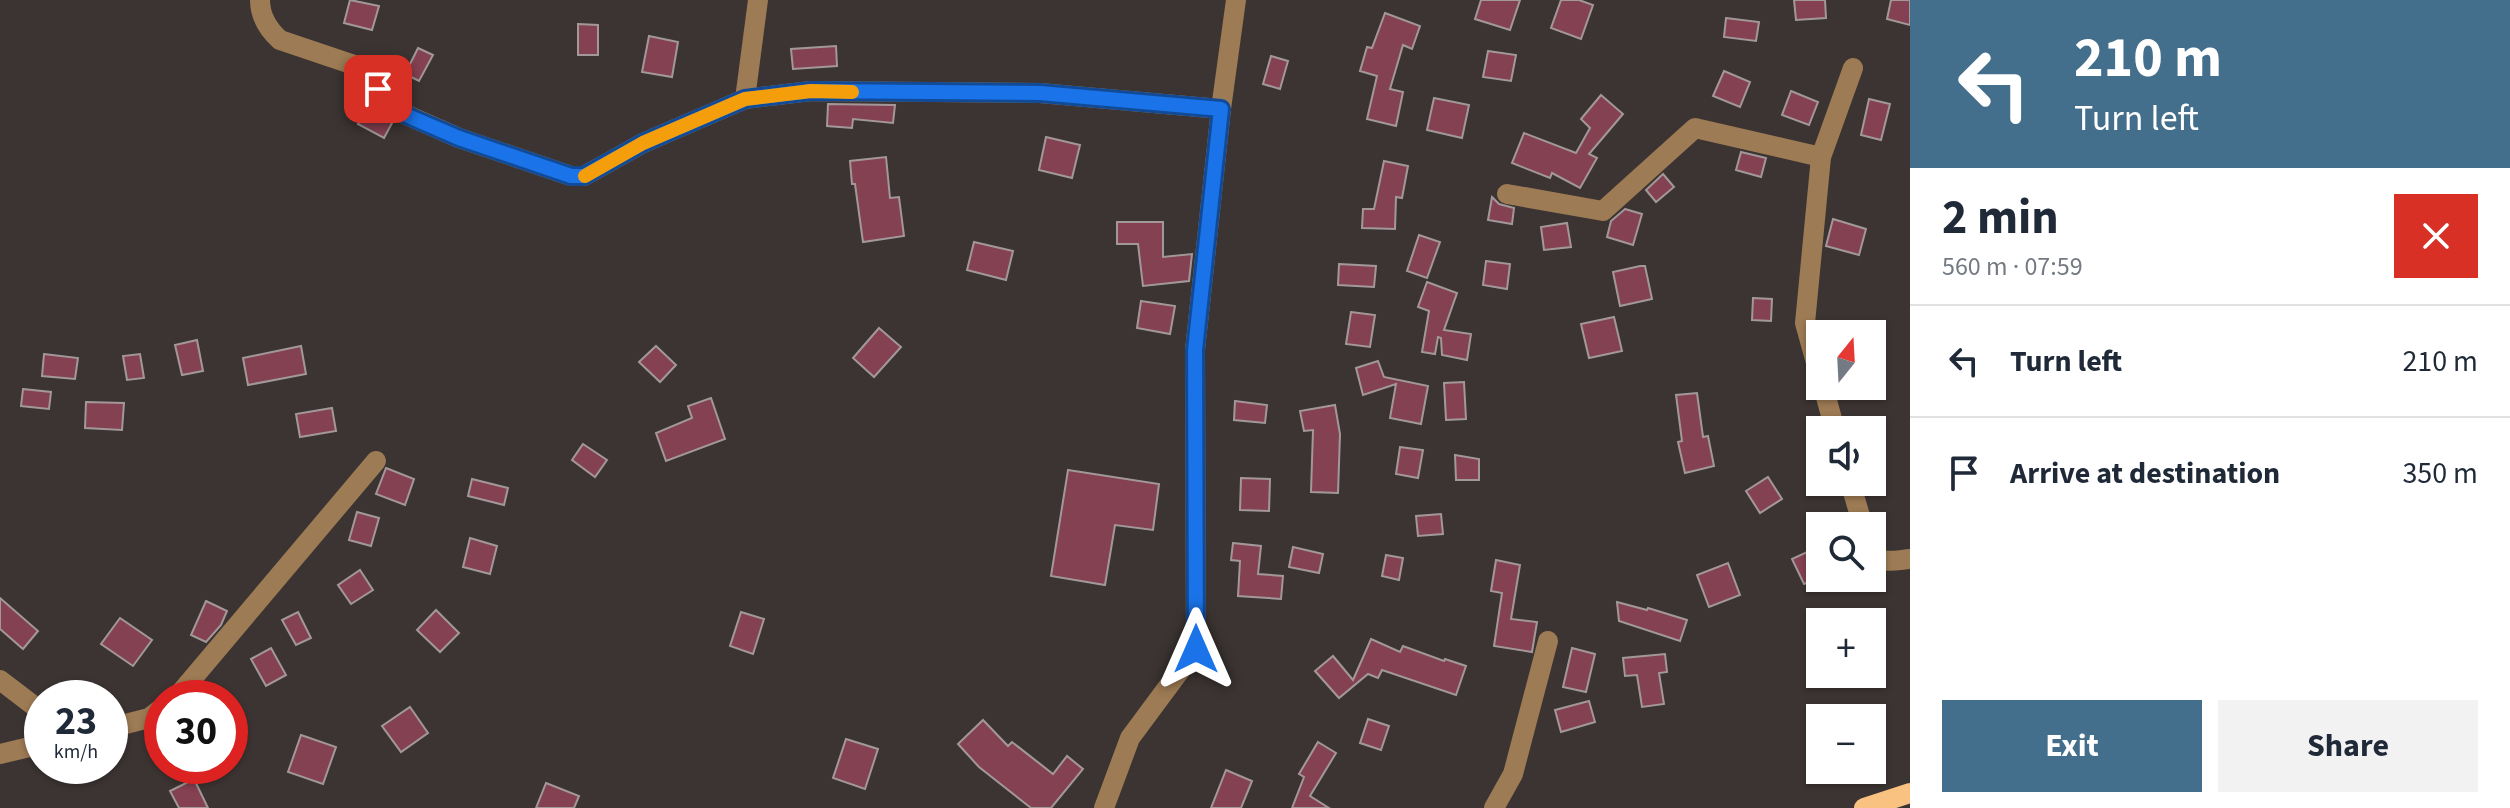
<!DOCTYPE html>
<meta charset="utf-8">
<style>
:root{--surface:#fff;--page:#f2f2f3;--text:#1f2937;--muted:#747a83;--line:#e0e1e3;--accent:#436e8c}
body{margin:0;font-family:"Source Sans 3",sans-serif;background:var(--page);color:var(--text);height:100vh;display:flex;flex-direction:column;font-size:30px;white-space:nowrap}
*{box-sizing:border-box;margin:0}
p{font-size:26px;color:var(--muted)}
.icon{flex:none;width:44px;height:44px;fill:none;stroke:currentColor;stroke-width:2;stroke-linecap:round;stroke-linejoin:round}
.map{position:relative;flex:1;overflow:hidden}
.panel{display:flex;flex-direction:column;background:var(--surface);width:600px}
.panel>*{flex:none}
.top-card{background:#436e8c;color:#fff;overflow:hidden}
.needle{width:52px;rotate:18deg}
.buttons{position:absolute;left:1806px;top:320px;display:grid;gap:16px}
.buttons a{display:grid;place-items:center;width:80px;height:80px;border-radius:0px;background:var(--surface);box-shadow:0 2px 6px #0004;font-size:40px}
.speed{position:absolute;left:24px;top:680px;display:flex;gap:16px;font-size:40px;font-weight:700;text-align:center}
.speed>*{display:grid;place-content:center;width:104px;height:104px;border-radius:50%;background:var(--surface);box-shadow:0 2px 6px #0004;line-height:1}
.speed small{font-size:20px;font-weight:400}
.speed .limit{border:12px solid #d22;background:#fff;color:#111}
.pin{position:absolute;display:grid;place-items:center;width:68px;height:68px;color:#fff;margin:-34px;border-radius:16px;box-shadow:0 4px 12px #0006}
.me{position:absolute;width:88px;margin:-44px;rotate:0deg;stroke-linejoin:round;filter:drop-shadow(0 0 6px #0008)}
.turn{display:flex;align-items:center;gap:28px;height:168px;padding:0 32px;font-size:36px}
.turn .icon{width:104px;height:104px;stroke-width:2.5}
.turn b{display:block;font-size:56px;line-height:68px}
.round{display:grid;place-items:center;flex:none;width:84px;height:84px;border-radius:0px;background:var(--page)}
.headline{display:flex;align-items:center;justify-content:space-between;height:136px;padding:0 32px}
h1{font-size:48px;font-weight:700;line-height:60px}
.cta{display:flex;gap:16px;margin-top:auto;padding:16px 32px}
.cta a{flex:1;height:92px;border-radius:0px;background:var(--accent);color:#fff;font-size:32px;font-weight:700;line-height:92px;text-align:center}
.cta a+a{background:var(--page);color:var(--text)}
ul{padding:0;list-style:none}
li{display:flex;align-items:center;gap:24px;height:112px;padding:0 32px;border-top:2px solid var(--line)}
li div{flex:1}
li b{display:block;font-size:30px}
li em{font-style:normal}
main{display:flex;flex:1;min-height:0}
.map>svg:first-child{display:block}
</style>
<main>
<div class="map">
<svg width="1910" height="808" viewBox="0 0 1910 808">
<rect width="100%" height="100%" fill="#3b3432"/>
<g fill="#844152" stroke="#a2989a" stroke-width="2">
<polygon points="350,0 379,6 372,30 344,23"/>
<polygon points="1481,0 1520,0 1510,30 1475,19"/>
<polygon points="1561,0 1579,0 1593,5 1581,39 1551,28"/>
<polygon points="1794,0 1825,0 1826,18 1796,20"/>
<polygon points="1891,0 1910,0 1910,25 1887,19"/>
<polygon points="1385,13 1420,26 1412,49 1403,45 1390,89 1403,92 1396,126 1367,119 1377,76 1360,71 1367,47 1372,48"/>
<polygon points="1726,18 1759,22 1756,41 1724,37"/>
<polygon points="578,24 598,25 598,55 578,55"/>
<polygon points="649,36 678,42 672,77 642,72"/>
<polygon points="836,46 837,66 793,69 791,49"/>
<polygon points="418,48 433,55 419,81 405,74"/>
<polygon points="1488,51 1516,55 1511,81 1483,77"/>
<polygon points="1271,56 1288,61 1280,89 1263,84"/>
<polygon points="1724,71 1750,82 1740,107 1713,96"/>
<polygon points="1791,91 1818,102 1809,125 1782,115"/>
<polygon points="1601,95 1623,114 1589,154 1597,158 1580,188 1552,173 1550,178 1512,163 1524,133 1576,153 1590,128 1581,119"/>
<polygon points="1434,98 1469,105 1462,138 1427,130"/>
<polygon points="1869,99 1890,104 1881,140 1861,135"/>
<polygon points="371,101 382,117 392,123 384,138 358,124"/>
<polygon points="828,104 895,105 893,123 853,119 852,128 827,126"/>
<polygon points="1046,137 1080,145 1072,178 1039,170"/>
<polygon points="1741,152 1766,158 1761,177 1736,170"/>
<polygon points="886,157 890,198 899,197 904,236 863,242 855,184 852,184 850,161"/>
<polygon points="1384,161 1408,166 1402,198 1396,197 1395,229 1362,228 1363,209 1374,209"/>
<polygon points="1663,174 1674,187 1656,202 1646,190"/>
<polygon points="1492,197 1499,204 1514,208 1512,224 1488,220"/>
<polygon points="1625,209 1642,214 1633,245 1607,237 1611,221"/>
<polygon points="1833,219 1866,229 1859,255 1826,246"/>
<polygon points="1117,222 1163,222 1163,257 1192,254 1189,281 1143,286 1138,244 1117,244"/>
<polygon points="1567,223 1571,247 1544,250 1541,227"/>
<polygon points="1419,235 1440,242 1427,278 1407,271"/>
<polygon points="974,242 1013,251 1006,280 967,270"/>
<polygon points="1486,261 1510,264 1507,289 1483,285"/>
<polygon points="1339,264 1376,266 1374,287 1338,285"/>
<polygon points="1640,266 1645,266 1652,299 1620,306 1613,272"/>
<polygon points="1427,282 1457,293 1444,330 1471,334 1467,360 1442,355 1441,338 1438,337 1435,354 1422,352 1429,311 1418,307"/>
<polygon points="1753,298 1772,299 1771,321 1752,320"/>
<polygon points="1141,301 1175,306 1170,334 1137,328"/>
<polygon points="1351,312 1375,315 1370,347 1346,344"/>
<polygon points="1614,317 1622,351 1589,358 1581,324"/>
<polygon points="879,328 901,347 874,377 853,358"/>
<polygon points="197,340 203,371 182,375 175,345"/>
<polygon points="301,346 306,374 248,385 243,358"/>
<polygon points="656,346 676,365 660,382 639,362"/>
<polygon points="44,354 78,358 75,379 42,376"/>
<polygon points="140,354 144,378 127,380 123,356"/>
<polygon points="1378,361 1384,377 1428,386 1421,424 1390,418 1396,384 1363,395 1356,368"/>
<polygon points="1464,382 1466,419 1446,420 1444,383"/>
<polygon points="23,389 51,392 49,409 21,406"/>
<polygon points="1697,393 1703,437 1708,436 1714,466 1685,473 1678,442 1682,441 1676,395"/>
<polygon points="711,398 725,439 666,461 656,433 692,418 688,406"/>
<polygon points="1235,401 1267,405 1265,423 1234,420"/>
<polygon points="86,402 124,403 122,430 85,428"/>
<polygon points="1335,405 1340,434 1338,493 1311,492 1313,430 1304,431 1300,411"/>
<polygon points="332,408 336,431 300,437 296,414"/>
<polygon points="583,444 607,460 595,477 572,460"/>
<polygon points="1400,447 1423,450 1418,478 1396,474"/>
<polygon points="1455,455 1479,459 1479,480 1456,480"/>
<polygon points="386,468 414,479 405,505 376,494"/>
<polygon points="1068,470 1159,484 1153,530 1115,525 1105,585 1051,576"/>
<polygon points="1768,477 1782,499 1760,513 1746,491"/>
<polygon points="1241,478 1270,479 1269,511 1240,510"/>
<polygon points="472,479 508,488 504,505 468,496"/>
<polygon points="357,512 379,518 371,546 349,540"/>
<polygon points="1441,514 1443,534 1418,536 1416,516"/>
<polygon points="470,538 497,546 490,574 463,567"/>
<polygon points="1233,543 1261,546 1258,574 1283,576 1281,599 1238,596 1240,561 1231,560"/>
<polygon points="1820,546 1820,577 1804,584 1792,559"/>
<polygon points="1293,547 1323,554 1319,573 1289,567"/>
<polygon points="1386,555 1403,558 1399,580 1382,576"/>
<polygon points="1496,560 1520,565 1511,619 1537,622 1532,652 1494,646 1502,593 1491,591"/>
<polygon points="1728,563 1740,595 1709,607 1697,575"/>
<polygon points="360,570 373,590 351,604 338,585"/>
<polygon points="0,598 38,631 23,649 0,629"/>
<polygon points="206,601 227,611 221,625 206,642 191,635"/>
<polygon points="1617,602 1647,610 1648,608 1687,620 1680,641 1619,621"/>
<polygon points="436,610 459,633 440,652 417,630"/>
<polygon points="298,612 311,638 296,645 282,620"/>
<polygon points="741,612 764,619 753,654 730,646"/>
<polygon points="120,618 152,640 133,666 101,644"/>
<polygon points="1371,639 1400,652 1403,646 1444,661 1445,659 1466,666 1456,695 1382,670 1378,678 1368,674 1339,698 1315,671 1333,656 1353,680"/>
<polygon points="271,648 286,675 266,686 251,659"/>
<polygon points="1572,648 1595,654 1586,692 1563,687"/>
<polygon points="1665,654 1667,672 1659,673 1664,704 1642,707 1637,675 1625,676 1623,658"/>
<polygon points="1589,701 1595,722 1561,732 1555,710"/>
<polygon points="410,707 428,733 401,752 382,726"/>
<polygon points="1368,719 1389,726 1381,750 1360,743"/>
<polygon points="983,720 1008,746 1012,742 1053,774 1067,756 1083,769 1051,808 1031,808 979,767 958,744"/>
<polygon points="301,735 336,747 323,784 288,772"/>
<polygon points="846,739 878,749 865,789 833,778"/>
<polygon points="1318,742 1336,753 1310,796 1329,808 1292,808 1304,777 1299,774"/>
<polygon points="1226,770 1252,781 1241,808 1211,808"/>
<polygon points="194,779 208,808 179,808 170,791"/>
<polygon points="546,783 579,796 574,808 536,808"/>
</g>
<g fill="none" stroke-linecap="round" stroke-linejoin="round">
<g stroke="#9d7b54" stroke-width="20">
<path d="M260 0C260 16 269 30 280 40L363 68 393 109 459 138 571 176H584L643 143 745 99 811 91 1040 93 1221 109"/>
<polyline points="745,99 758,0"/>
<polyline points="1507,194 1603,211 1695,128 1821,157"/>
<polyline points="1820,377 1805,323 1821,157 1853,68"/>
<polyline points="1823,386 1835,430"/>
<polyline points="1850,482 1863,526"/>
<path d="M1872 553C1881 565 1897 560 1910 559"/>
<polyline points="0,680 42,712"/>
<polyline points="176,698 376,461"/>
<polyline points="110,728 149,718 162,708"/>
<polyline points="0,754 42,744"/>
<polyline points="1104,808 1130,738 1196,649 1195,350 1221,109 1236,0"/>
<polyline points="1494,808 1513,774 1548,641"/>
</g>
<polyline stroke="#fac281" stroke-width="20" points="1864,808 1910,793"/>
</g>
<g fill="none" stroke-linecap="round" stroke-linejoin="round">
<g stroke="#114b97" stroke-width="20">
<polyline id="route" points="378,89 393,109 415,119 459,138 571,176 584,176 643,143 745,99 811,91 1040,93 1221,109 1195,350 1196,649"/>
</g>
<use href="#route" stroke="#1a73e8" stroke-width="14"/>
<polyline stroke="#f59e0b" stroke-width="14" points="585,176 643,143 745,99 811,91 852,92"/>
</g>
</svg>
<div class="buttons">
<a><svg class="needle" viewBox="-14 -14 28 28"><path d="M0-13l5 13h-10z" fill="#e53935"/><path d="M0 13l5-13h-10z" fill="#747a83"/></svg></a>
<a><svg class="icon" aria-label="sound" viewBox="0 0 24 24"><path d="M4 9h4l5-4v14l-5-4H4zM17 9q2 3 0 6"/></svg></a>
<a><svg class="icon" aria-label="search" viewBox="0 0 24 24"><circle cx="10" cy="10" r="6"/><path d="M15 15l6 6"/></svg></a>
<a>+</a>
<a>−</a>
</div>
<div class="speed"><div>23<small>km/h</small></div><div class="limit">30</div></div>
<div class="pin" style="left:378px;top:89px;background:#d93025"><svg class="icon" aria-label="arrive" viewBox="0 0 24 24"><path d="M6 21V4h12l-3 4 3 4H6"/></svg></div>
<svg class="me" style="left:1196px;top:649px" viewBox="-20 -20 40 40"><path d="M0-17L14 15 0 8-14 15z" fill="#1a73e8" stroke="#fff" stroke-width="4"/></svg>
</div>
<section class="panel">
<div class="top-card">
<div class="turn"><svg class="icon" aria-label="left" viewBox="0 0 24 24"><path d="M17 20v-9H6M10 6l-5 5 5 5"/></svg><div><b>210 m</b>Turn left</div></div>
</div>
<div class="headline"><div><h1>2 min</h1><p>560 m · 07:59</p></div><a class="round" style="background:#d93025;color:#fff"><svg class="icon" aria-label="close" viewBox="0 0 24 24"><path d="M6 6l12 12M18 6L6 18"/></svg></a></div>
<ul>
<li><svg class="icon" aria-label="left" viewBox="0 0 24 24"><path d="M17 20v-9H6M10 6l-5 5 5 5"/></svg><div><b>Turn left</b></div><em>210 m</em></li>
<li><svg class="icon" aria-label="arrive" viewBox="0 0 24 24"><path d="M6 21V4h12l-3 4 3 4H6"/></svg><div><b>Arrive at destination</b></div><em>350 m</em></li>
</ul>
<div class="cta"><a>Exit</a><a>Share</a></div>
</section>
</main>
